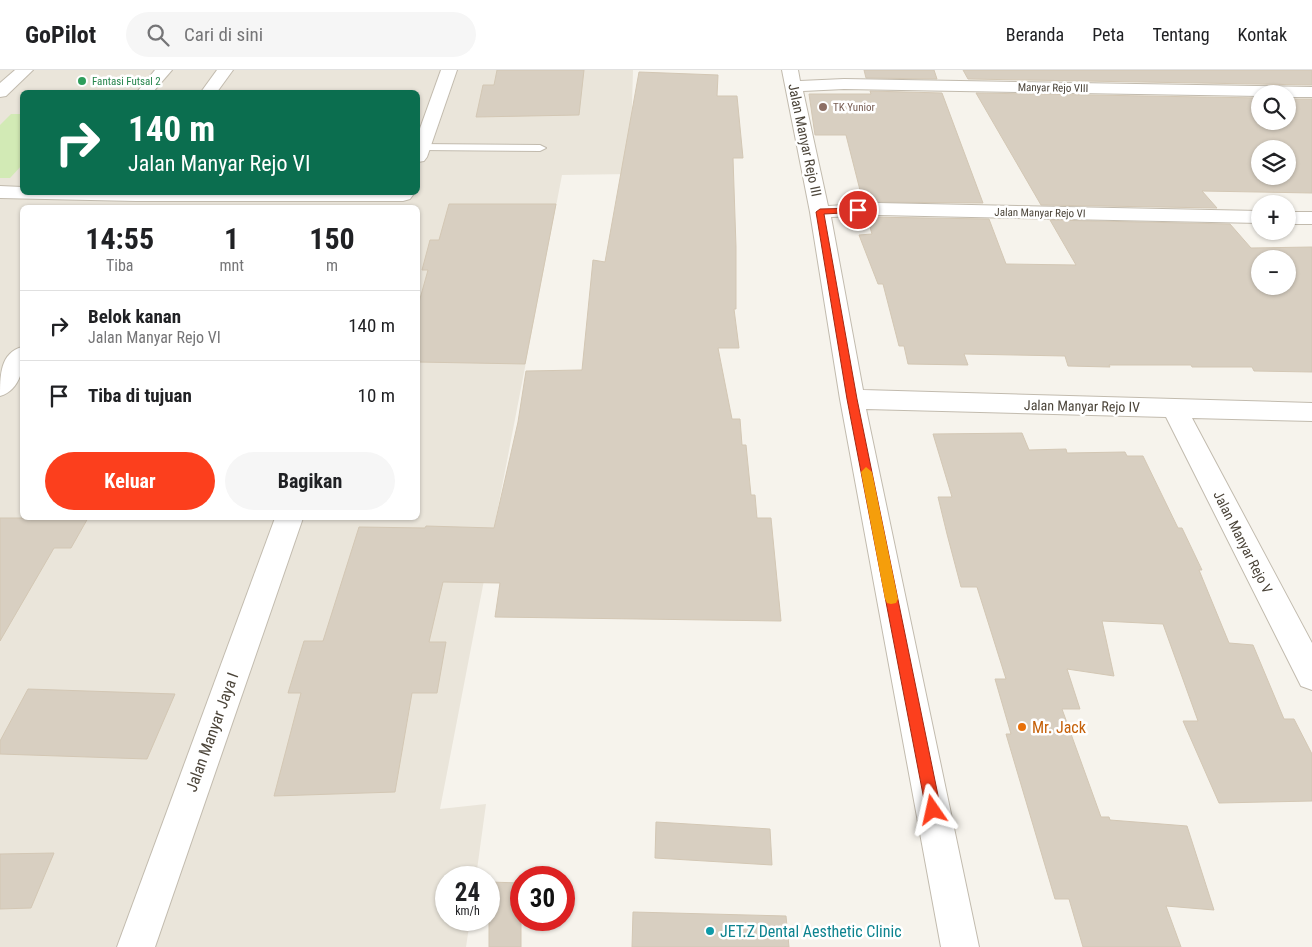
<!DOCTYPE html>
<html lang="id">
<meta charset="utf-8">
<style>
:root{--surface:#fff;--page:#f6f6f6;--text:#202124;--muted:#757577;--line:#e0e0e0;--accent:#fc3f1d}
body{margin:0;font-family:"Roboto Condensed",sans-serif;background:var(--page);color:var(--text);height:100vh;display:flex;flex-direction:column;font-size:19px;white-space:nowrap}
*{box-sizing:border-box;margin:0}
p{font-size:16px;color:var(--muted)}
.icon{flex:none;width:28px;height:28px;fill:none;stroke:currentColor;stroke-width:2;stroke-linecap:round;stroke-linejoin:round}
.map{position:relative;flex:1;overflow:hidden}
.drawer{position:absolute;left:20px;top:135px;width:400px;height:315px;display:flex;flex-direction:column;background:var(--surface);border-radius:8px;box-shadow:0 1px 4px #0004}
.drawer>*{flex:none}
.top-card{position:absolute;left:20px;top:20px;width:400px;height:105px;border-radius:8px;box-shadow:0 1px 4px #0004;background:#0b6e4f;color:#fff;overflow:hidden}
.buttons{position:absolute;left:1251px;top:15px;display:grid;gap:10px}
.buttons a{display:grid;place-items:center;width:45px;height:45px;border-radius:50%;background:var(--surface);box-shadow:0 1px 4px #0004;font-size:25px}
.speed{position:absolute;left:435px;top:796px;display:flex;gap:10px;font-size:25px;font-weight:700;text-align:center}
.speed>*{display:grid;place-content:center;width:65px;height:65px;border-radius:50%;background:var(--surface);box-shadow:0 1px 4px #0004;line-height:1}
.speed small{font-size:12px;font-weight:400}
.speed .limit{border:8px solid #d22;background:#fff;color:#111}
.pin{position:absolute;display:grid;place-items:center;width:42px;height:42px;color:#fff;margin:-21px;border:2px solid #fff;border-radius:50%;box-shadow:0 1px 5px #0007}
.me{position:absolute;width:55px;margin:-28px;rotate:349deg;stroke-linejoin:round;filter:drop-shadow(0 0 4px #0008)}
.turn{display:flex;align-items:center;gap:18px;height:105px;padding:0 25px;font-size:22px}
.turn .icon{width:65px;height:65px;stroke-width:2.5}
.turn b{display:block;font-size:35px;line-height:42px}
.eta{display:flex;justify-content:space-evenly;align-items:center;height:85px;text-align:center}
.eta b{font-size:30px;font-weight:700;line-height:35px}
.cta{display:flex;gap:10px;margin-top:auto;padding:10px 25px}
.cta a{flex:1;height:58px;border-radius:30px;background:var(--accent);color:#fff;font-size:20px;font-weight:700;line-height:58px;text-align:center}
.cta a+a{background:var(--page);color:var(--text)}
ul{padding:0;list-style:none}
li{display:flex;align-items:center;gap:15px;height:70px;padding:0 25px;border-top:1px solid var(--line)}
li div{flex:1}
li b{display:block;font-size:19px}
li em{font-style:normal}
header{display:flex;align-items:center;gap:30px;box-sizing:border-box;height:70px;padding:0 25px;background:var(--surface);border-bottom:1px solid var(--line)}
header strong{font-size:24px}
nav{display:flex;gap:28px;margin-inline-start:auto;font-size:18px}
.search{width:350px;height:45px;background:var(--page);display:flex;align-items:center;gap:12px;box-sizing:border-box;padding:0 18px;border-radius:28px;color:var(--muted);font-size:19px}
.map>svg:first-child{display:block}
</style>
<header>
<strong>GoPilot</strong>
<div class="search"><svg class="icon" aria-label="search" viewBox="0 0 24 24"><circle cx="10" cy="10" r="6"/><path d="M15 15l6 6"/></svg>Cari di sini</div>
<nav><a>Beranda</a><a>Peta</a><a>Tentang</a><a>Kontak</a></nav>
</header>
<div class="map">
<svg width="1312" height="877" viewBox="0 0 1312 877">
<rect width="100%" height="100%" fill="#f6f3ec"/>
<path fill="#eae5da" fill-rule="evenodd" d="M0 0H633L630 104 562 105 440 739 486 734 476 807 446 808V850H470L466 877H0ZM22 22H418V122H22ZM22 138H418V448H22Z"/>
<polygon fill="#d2eab5" points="11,44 22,44 22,95 10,108 0,108 0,55"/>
<g fill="#d8cfc1" stroke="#d3c7b4" fill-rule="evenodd">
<polygon points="497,0 584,0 579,45 476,47 483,15 494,15"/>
<polygon points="864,0 934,0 937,9 866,8"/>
<polygon points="963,0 1312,0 1312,15 968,9"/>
<polygon points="639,2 718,5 717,26 737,26 743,88 733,88 736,177 736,239 734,239 739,278 718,278 732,349 740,349 742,375 746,375 751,425 755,425 757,448 771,448 781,551 495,547 500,513 443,512 429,572 446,572 437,623 412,623 395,722 274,726 301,623 288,623 304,571 323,571 359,457 425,458 426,456 494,458 518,352 526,301 582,300 593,190 605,192"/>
<polygon points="870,21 942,23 983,133 863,132 846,65 815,65 809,24 871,24"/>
<path d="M976 23 1260 28V51H1288V29H1312V123L1202 121 1217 138 1041 135ZM1260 79H1288V106H1260Z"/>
<polygon points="449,134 556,134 525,294 418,292 418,236 428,200 422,200 430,170 439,170"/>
<path d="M867 147 989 149 1006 194 1076 195 1050 150 1230 154 1251 178 1312 177V302L1254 301 1252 297H1192L1191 295H1109L1110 297 1068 296 1065 286 964 284 968 295 908 294 904 276H899L883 214H878L859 165 872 164ZM1260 189H1288V216H1260Z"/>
<polygon points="1022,363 1029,380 1066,379 1067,383 1125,382 1127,386 1143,386 1178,458 1182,458 1202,500 1199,500 1229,573 1253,575 1284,649 1294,649 1312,684 1312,731 1219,733 1183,651 1198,651 1163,554 1102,551 1114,606 1067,599 1080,639 1062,639 1101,747 1109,747 1110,750 1187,756 1214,840 1166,836 1181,877 1083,877 1069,829 1055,829 1006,664 1011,664 995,609 1006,609 977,517 961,517 947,464 938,427 952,427 933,364"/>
<polygon points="0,448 88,448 71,478 54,478 0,571"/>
<polygon points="28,619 175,624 147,689 0,684 0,671"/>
<polygon points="656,752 770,759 772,795 655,788"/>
<polygon points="54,783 31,838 0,839 0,784"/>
<polygon points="489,812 521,813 521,877 489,877"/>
<polygon points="633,842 786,846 789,877 632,877"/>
</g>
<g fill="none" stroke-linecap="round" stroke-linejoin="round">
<g stroke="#c2bbae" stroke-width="2">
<polygon id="service" points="418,74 540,75 546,78 540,81 421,80 418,80"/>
</g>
<g stroke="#c2bbae" stroke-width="2">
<g id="minor">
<polygon points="15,0 33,0 6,26 0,27 0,13"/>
<polygon points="155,0 172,0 153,22 137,22"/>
<polygon points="217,0 233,0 217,22 201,22"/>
<polygon points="441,0 457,0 427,87 424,91 418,92 418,64"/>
<polygon points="782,0 798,0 800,11 844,9 1312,17 1312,27 1288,27 1288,24 1260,24 1260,26 844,19 803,21 828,136 878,133 1260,141 1260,153 878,145 831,147 863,320 1312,333 1312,351 1192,348 1312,573 1312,620 1301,616 1166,347 866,339 979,877 941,877 840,329 810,142"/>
<polygon points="0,116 22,117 22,122 411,122 413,125 410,129 403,131 136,131 0,128"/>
<rect x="1288" y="142" width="24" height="12"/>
<path d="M22 277C25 295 21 320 0 326 0 306 0 283 22 277Z"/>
<polygon points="275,448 303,448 155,877 117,877"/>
</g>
</g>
<use href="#service" fill="#fff" fill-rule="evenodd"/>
<use href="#minor" fill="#fff" fill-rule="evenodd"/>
</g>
<polygon fill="#fc3f1d" stroke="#a42913" points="858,138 863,140 861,142 824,144 857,329 941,740 938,745 933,747 928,745 926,740 847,329 816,142 820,139"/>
<polygon fill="#f59e0b" points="866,397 872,402 898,529 896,533 891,534 887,533 885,529 861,402"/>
<circle fill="#2e9e5b" stroke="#fff" stroke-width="2" cx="82" cy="11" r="5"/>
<circle fill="#8d6e63" stroke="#fff" stroke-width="2" cx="823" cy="37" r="5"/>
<circle fill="#e8710a" stroke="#fff" stroke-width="2" cx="1022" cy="657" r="5"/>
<circle fill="#0f9aa8" stroke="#fff" stroke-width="2" cx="710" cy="861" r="5"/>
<g text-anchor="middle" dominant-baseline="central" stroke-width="5" stroke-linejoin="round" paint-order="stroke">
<g font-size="11" fill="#27864d" stroke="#fff" text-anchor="start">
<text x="92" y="11">Fantasi Futsal 2</text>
</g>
<g font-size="11" fill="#4b4439" stroke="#fff">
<text transform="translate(1053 18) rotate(1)">Manyar Rejo VIII</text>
<text transform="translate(1040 143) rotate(1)">Jalan Manyar Rejo VI</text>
</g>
<g font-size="11" fill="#785e54" stroke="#fff" text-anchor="start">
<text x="833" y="37">TK Yunior</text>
</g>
<g font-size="14" fill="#4b4439" stroke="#fff">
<text transform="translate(805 70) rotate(78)">Jalan Manyar Rejo III</text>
<text transform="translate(1082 336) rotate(1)">Jalan Manyar Rejo IV</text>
<text transform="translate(1243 472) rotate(63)">Jalan Manyar Rejo V</text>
</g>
<g font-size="16" fill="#c56008" stroke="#fff" text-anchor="start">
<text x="1032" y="657">Mr. Jack</text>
</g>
<g font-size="16" fill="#4b4439" stroke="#fff">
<text transform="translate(212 662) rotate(-70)">Jalan Manyar Jaya I</text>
</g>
<g font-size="16" fill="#0d838f" stroke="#fff" text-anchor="start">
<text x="720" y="861">JET.Z Dental Aesthetic Clinic</text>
</g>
</g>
</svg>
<div class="buttons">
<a><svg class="icon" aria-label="search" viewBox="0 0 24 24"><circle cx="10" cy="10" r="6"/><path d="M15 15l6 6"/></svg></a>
<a><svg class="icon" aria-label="layers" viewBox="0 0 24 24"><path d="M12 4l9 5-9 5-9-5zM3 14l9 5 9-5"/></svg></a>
<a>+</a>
<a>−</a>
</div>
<div class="speed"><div>24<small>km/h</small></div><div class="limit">30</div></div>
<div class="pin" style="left:858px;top:140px;background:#d93025"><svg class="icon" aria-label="arrive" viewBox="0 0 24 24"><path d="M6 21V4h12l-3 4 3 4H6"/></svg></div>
<svg class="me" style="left:933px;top:740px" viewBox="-20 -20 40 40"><path d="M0-17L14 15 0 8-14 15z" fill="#fc3f1d" stroke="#fff" stroke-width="4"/></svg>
<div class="top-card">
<div class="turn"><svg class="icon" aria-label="right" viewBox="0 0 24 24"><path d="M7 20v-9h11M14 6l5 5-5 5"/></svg><div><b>140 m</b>Jalan Manyar Rejo VI</div></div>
</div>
<section class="drawer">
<div class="eta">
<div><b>14:55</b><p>Tiba</p></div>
<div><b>1</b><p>mnt</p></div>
<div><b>150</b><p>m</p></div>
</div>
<ul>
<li><svg class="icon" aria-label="right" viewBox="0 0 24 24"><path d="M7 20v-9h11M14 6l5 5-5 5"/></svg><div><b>Belok kanan</b><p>Jalan Manyar Rejo VI</p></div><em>140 m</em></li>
<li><svg class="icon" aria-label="arrive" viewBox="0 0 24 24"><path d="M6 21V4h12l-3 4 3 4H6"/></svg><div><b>Tiba di tujuan</b></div><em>10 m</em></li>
</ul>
<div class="cta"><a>Keluar</a><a>Bagikan</a></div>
</section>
</div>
